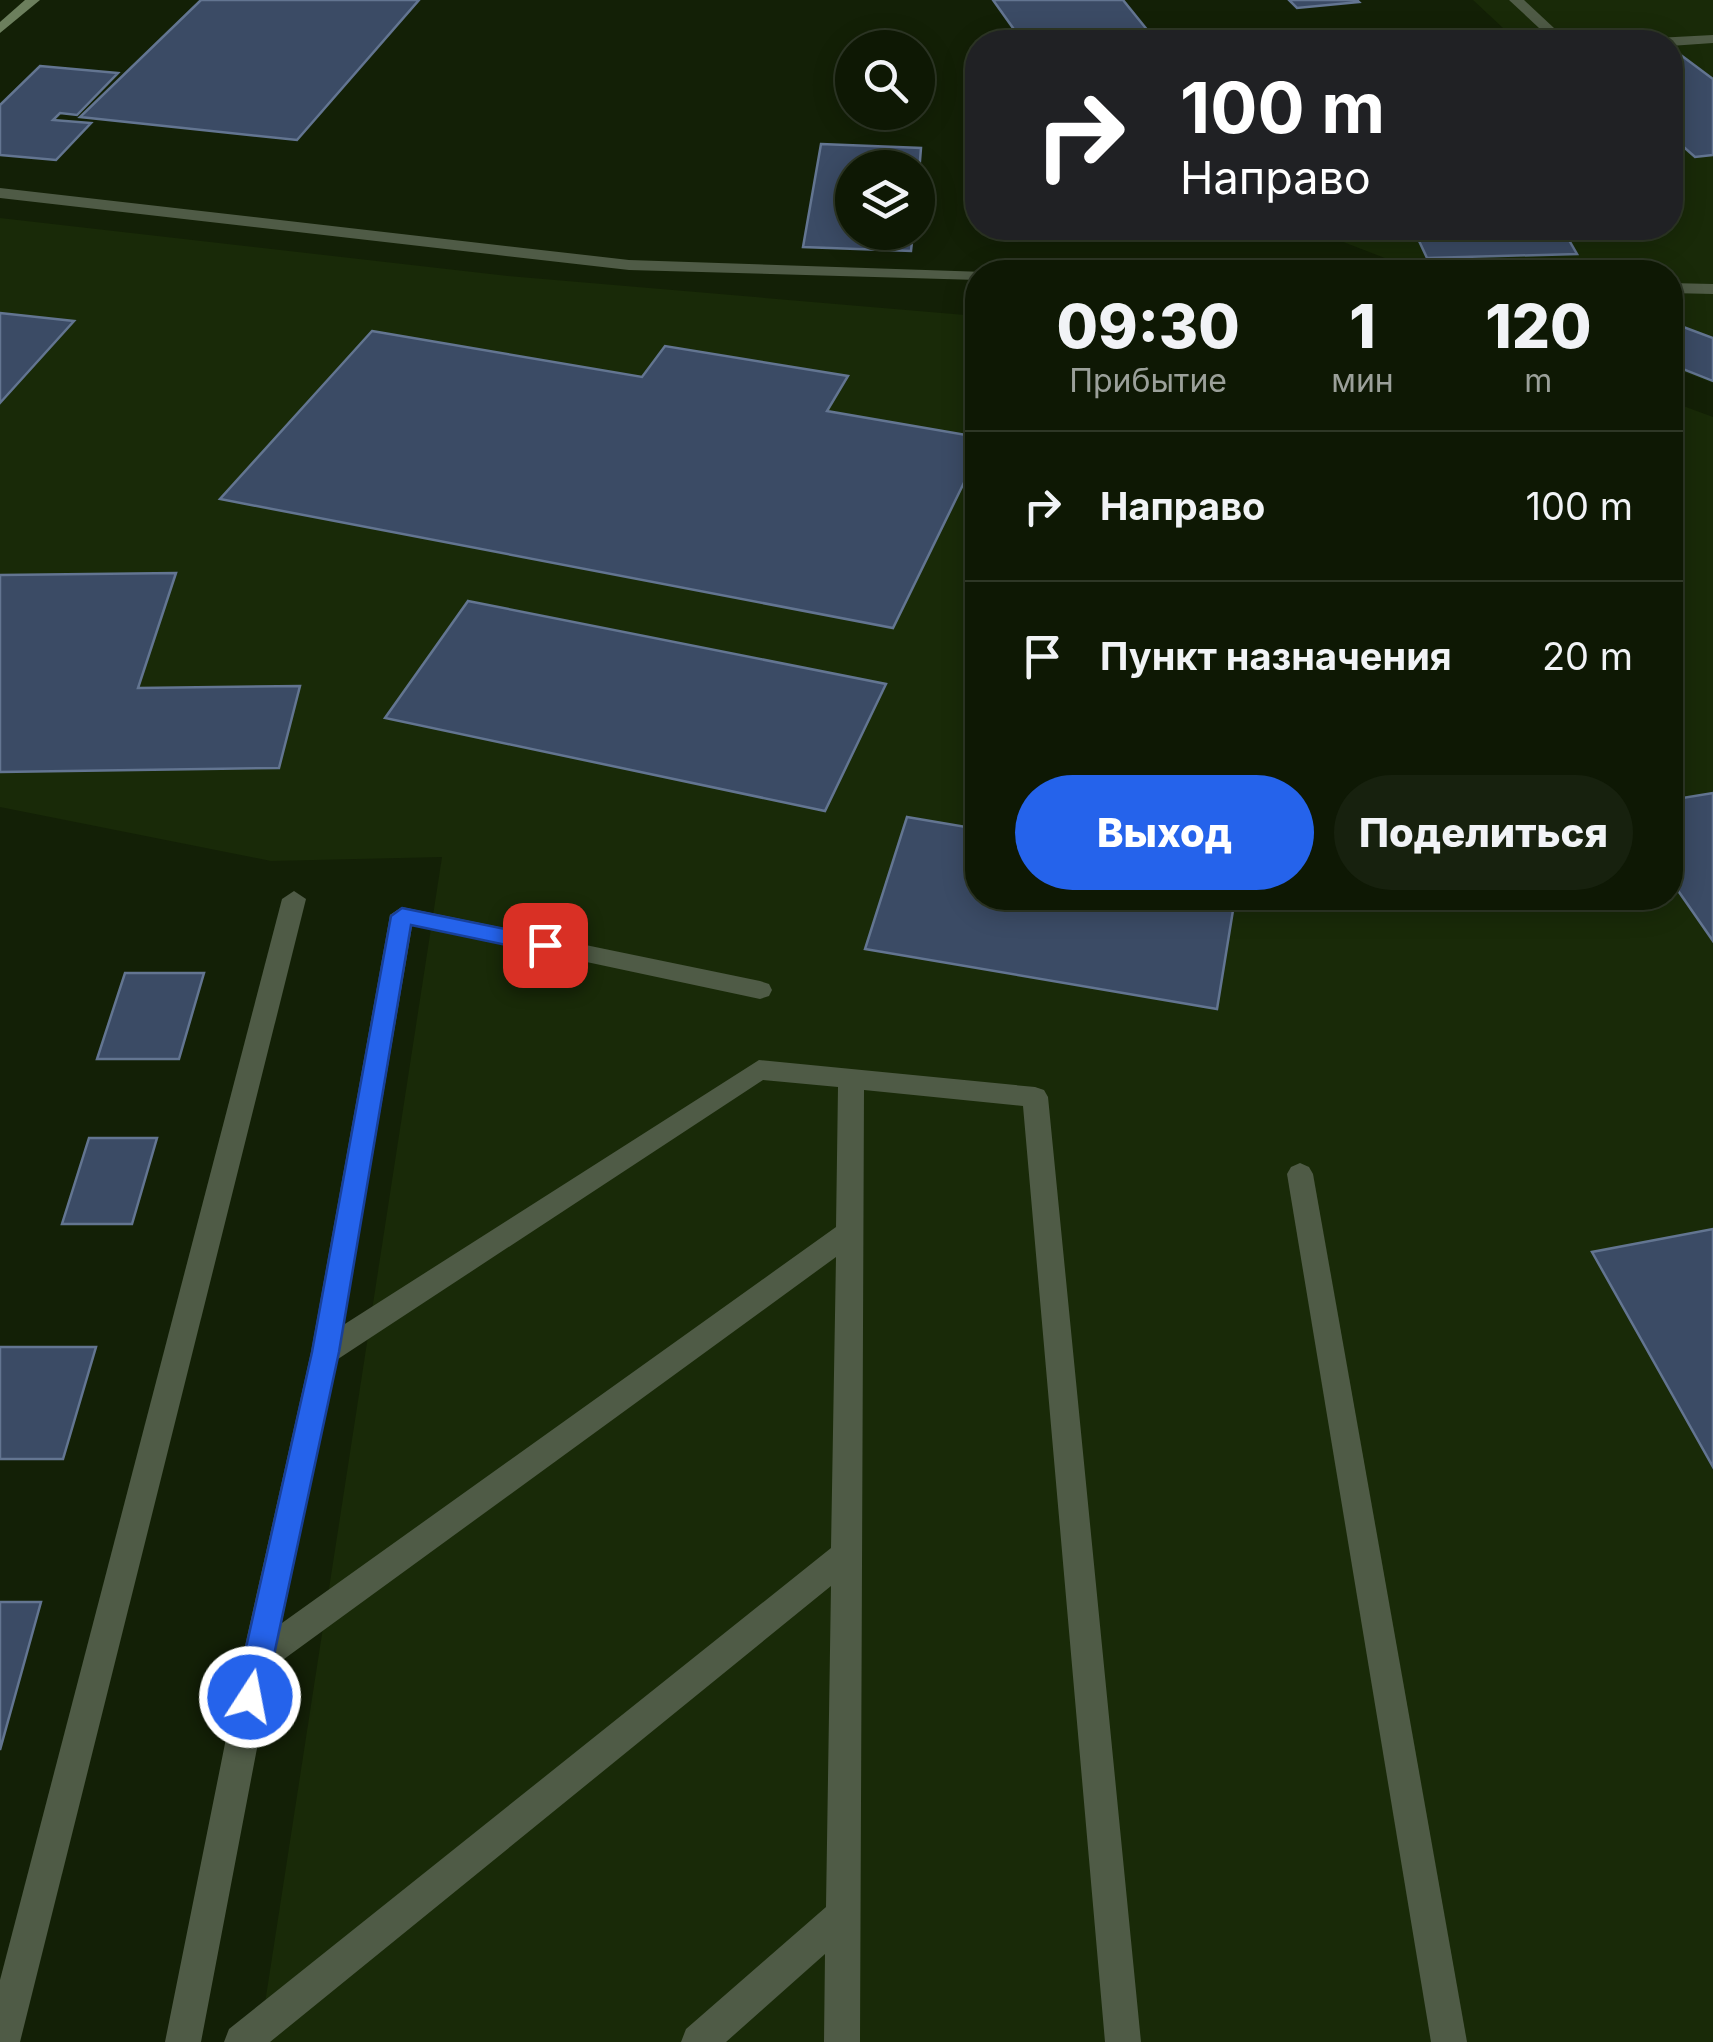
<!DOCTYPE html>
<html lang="ru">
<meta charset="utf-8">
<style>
:root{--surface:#0e1804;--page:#17210e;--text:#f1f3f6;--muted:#9ba09a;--line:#2e3726;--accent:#2563eb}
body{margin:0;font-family:Inter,sans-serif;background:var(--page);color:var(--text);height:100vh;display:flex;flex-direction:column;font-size:38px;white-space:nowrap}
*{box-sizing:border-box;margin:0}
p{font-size:32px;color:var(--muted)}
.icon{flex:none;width:55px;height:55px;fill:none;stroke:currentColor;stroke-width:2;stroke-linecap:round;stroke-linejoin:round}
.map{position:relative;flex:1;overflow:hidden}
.details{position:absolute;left:965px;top:260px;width:718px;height:650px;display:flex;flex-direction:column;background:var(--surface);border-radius:40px;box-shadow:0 5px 25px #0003,0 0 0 2px var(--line)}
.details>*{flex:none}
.top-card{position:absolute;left:965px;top:30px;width:718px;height:210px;border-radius:40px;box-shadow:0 5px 25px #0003,0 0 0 2px var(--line);background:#202124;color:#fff;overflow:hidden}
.buttons{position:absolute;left:835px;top:30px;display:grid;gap:20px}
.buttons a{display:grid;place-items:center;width:100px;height:100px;border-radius:50%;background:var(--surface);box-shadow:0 5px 25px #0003,0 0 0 2px var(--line);font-size:50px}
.pin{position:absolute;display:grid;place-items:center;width:85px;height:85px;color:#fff;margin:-42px;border-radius:20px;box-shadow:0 5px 15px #0006}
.me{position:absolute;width:110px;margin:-55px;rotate:11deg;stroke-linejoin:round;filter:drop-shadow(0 0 8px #0008)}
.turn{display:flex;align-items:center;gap:35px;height:210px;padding:0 50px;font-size:45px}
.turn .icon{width:130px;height:130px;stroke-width:2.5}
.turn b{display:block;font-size:70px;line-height:85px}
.eta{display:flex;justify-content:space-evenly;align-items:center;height:170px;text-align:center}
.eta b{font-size:60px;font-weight:800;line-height:70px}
.action{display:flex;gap:20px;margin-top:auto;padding:20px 50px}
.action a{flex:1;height:115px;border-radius:60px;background:var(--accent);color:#fff;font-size:40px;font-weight:800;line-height:115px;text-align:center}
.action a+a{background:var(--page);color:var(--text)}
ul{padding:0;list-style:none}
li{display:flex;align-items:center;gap:30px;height:150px;padding:0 50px;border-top:2px solid var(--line)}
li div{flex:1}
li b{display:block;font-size:38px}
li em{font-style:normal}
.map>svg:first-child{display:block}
</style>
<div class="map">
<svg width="1713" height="2042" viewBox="0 0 1713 2042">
<rect width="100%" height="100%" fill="#132006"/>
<g fill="#192a08">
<polygon points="1473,0 1713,0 1713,383 1670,367 1670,272 1421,272 1307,228 1670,228 1670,42 1518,42"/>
<polygon points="0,218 508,276 977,316 978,898 1438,898 1455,908 1460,898 1670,898 1670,409 1686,407 1713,417 1713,2042 259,2042 442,857 271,861 0,807"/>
</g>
<g fill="#3b4b65" stroke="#637591" stroke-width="2.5">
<polygon points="201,0 419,0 297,140 80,117"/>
<polygon points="993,0 1123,0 1157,42 1023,42"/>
<polygon points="1289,0 1357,0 1359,2 1297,8"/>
<polygon points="1670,47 1713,79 1713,155 1695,157 1670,135"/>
<polygon points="40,66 118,73 77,115 60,113 53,120 91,123 56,160 0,155 0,105"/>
<polygon points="821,144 921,148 918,186 918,168 852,168 852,232 913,232 911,251 803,247"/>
<polygon points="1413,228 1562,228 1577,254 1427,258"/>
<polygon points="0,313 74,321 0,403"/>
<polygon points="1670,322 1713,338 1713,381 1670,364"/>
<polygon points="372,331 642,377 665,346 848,376 827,411 978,437 978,454 893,628 220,499"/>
<polygon points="176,573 138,688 300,686 279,768 0,772 0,575"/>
<polygon points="468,601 886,684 825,811 385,718"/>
<polygon points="1713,793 1713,941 1670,879 1670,800"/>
<polygon points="907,817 978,829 978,898 1235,898 1217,1009 865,949"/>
<polygon points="125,973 204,973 179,1059 97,1059"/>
<polygon points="89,1138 157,1138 132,1224 62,1224"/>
<polygon points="1713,1229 1713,1467 1592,1252"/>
<polygon points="0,1347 96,1347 63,1459 0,1459"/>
<polygon points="0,1602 41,1602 0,1750"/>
</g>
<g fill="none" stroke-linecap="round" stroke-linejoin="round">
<g fill="#4f5b46" fill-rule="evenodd">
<polygon points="1509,0 1524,0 1569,42 1554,42"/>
<polygon points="1713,35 1713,43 1670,46 1670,42 1649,42 1656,38"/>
<polygon points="0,188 629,260 985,272 978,272 978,280 629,270 0,198"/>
<polygon points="1670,283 1713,284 1713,294 1670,293"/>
<polygon points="294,891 306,899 20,2042 0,2042 0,1980 282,899"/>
<polygon points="402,907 760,981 769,984 772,990 769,996 760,999 394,921 390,915"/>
<polygon points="759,1060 1035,1087 1044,1090 1048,1097 1141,2042 1105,2042 1023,1106 864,1090 860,2042 824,2042 825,1954 726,2042 681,2042 686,2029 826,1907 831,1586 270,2042 224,2042 229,2029 831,1548 836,1257 269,1670 258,1674 247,1670 242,1659 247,1648 836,1227 838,1087 763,1080 335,1361 325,1364 315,1361 311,1352 315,1343"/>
<polygon points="1300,1163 1309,1167 1313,1174 1467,2042 1431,2042 1287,1174 1291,1167"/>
</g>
<polygon fill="#4f5b46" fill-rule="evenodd" points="402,907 414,915 339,1352 274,1659 201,2042 165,2042 242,1659 311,1352 390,915"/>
<polygon fill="#6c7f5d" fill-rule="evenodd" points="25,0 40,0 0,33 0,22"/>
</g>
<polygon fill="#2563eb" stroke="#184099" stroke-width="2.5" points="402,908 545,937 556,945 545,953 411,925 339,1352 265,1697 260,1707 250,1711 240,1707 235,1697 312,1352 391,916"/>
</svg>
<div class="buttons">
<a><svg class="icon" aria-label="search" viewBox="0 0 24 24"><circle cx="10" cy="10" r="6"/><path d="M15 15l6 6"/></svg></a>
<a><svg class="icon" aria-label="layers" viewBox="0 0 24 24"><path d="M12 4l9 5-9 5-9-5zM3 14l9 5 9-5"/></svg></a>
</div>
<div class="pin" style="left:545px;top:945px;background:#d93025"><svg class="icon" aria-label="arrive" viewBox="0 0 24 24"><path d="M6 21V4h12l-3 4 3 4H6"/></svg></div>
<svg class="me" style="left:250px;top:1697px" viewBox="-20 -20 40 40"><circle r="17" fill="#2563eb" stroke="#fff" stroke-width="3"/><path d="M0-11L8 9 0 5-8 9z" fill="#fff"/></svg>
<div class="top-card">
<div class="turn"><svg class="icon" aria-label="right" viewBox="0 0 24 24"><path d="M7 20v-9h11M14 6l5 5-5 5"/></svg><div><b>100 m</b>Направо</div></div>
</div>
<section class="details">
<div class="eta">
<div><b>09:30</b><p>Прибытие</p></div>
<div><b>1</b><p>мин</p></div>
<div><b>120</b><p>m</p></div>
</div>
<ul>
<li><svg class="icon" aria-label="right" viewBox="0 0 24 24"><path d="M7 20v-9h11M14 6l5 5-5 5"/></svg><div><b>Направо</b></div><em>100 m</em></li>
<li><svg class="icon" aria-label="arrive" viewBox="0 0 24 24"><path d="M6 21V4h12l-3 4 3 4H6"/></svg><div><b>Пункт назначения</b></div><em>20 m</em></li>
</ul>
<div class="action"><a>Выход</a><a>Поделиться</a></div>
</section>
</div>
